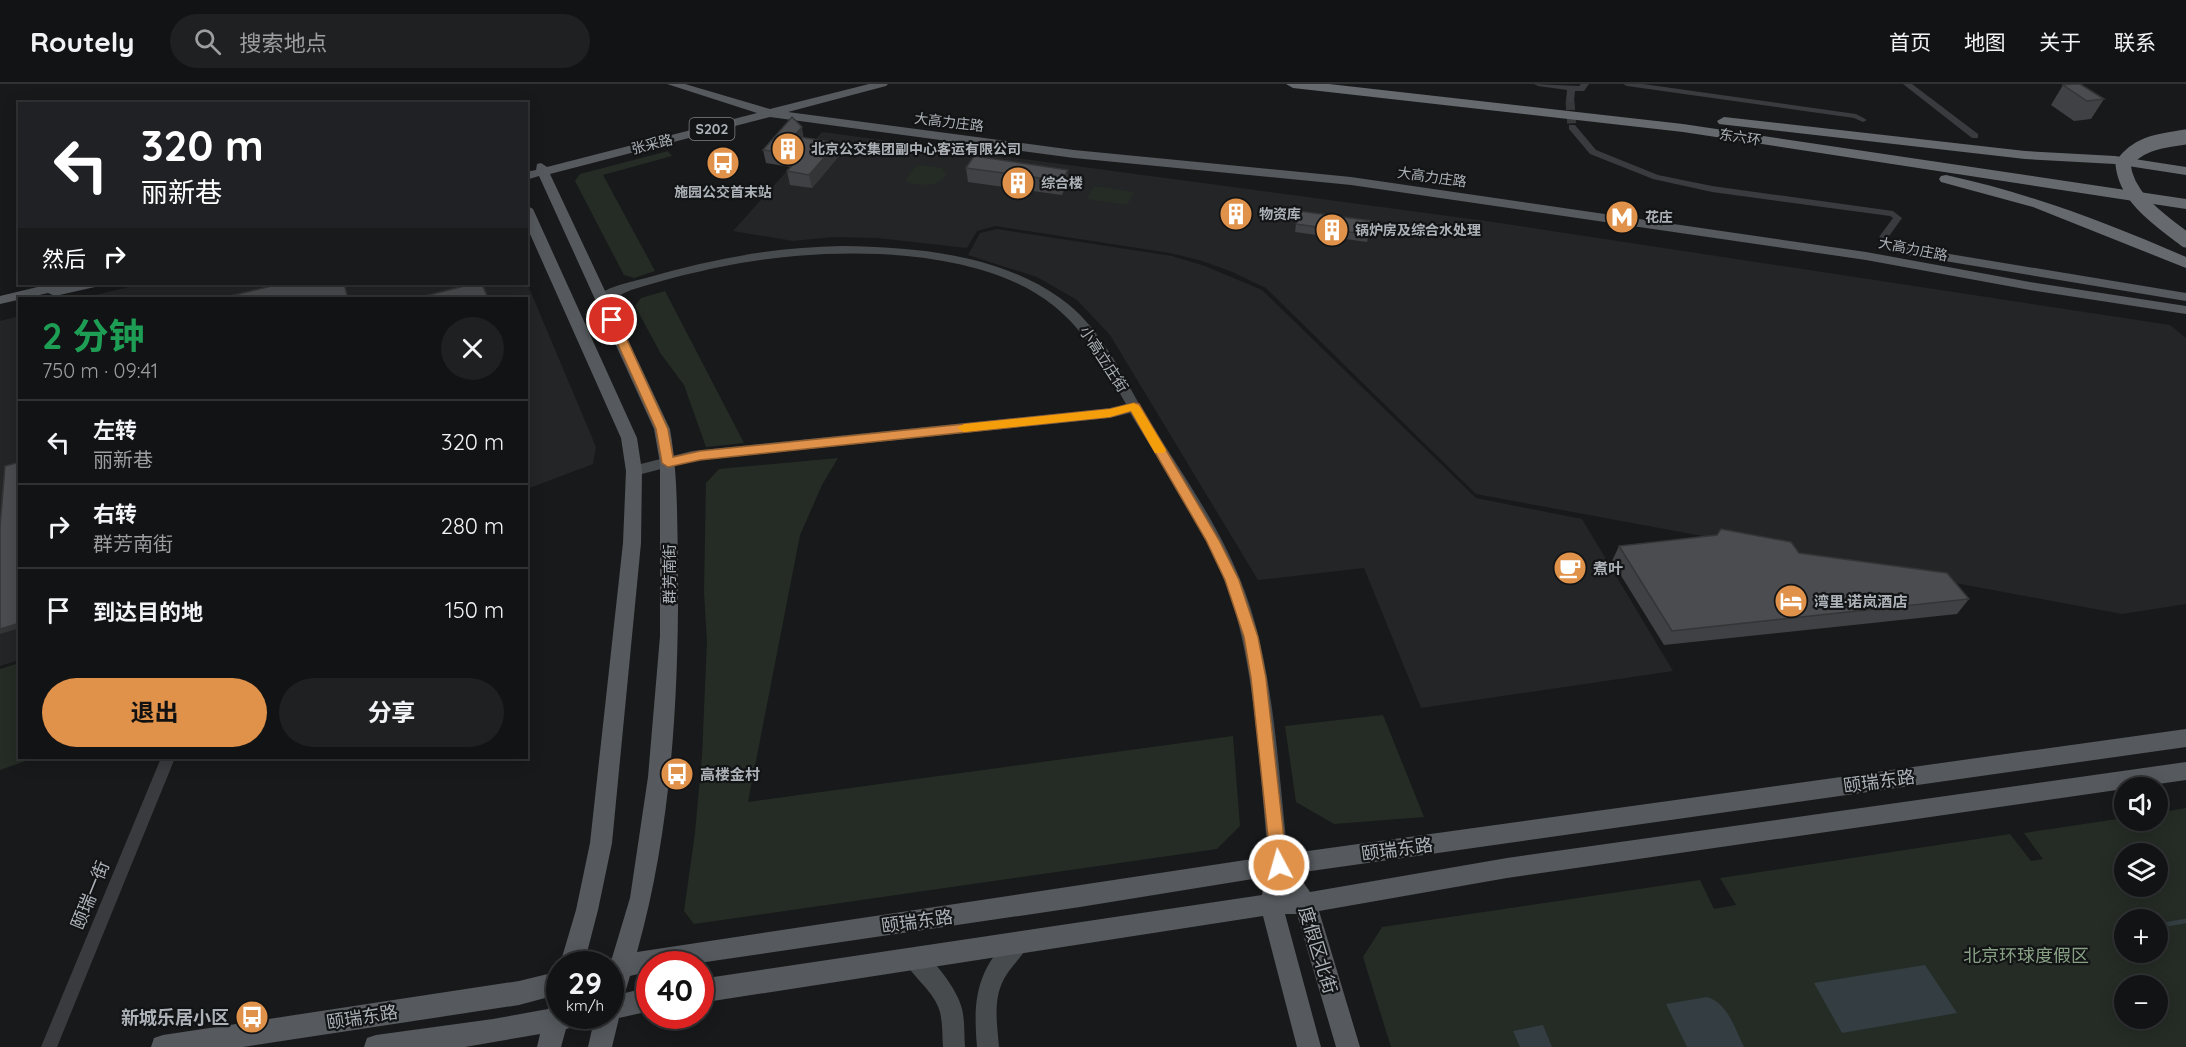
<!DOCTYPE html>
<html lang="zh">
<meta charset="utf-8">
<style>
:root{--surface:#121314;--page:#1f2022;--text:#f1f3f6;--muted:#9c9ea0;--line:#313234;--accent:#e0924a}
body{margin:0;font-family:Quicksand,"Noto Sans SC",sans-serif;background:var(--page);color:var(--text);height:100vh;display:flex;flex-direction:column;font-size:22px;white-space:nowrap}
*{box-sizing:border-box;margin:0}
p{font-size:20px;color:var(--muted)}
.icon{flex:none;width:33px;height:33px;fill:none;stroke:currentColor;stroke-width:2;stroke-linecap:round;stroke-linejoin:round}
.map{position:relative;flex:1;overflow:hidden}
.drawer{position:absolute;left:18px;top:213px;width:510px;height:462px;display:flex;flex-direction:column;background:var(--surface);border-radius:0px;box-shadow:0 3px 15px #0003,0 0 0 2px var(--line)}
.drawer>*{flex:none}
.banner{position:absolute;left:18px;top:18px;width:510px;height:183px;border-radius:0px;box-shadow:0 3px 15px #0003,0 0 0 2px var(--line);background:#202124;color:#fff;overflow:hidden}
.fabs{position:absolute;left:2114px;top:693px;display:grid;gap:12px}
.fabs a{display:grid;place-items:center;width:54px;height:54px;border-radius:50%;background:var(--surface);box-shadow:0 3px 15px #0003,0 0 0 2px var(--line);font-size:30px}
.speed{position:absolute;left:546px;top:867px;display:flex;gap:12px;font-size:30px;font-weight:700;text-align:center}
.speed>*{display:grid;place-content:center;width:78px;height:78px;border-radius:50%;background:var(--surface);box-shadow:0 3px 15px #0003,0 0 0 2px var(--line);line-height:1}
.speed small{font-size:15px;font-weight:400}
.speed .limit{border:9px solid #d22;background:#fff;color:#111}
.pin{position:absolute;display:grid;place-items:center;width:51px;height:51px;color:#fff;margin:-26px;border:3px solid #fff;border-radius:50%;box-shadow:0 2px 6px #0007}
.me{position:absolute;width:66px;margin:-33px;rotate:354deg;stroke-linejoin:round;filter:drop-shadow(0 0 4px #0008)}
.turn{display:flex;align-items:center;gap:21px;height:126px;padding:0 24px;font-size:27px}
.turn .icon{width:78px;height:78px;stroke-width:2.5}
.turn b{display:block;font-size:42px;line-height:51px}
.then{display:flex;align-items:center;height:57px;padding:0 24px;background:#0003;gap:12px;font-size:22px}
.round{display:grid;place-items:center;flex:none;width:63px;height:63px;border-radius:32px;background:var(--page)}
.summary{display:flex;align-items:center;justify-content:space-between;height:102px;padding:0 24px}
h1{font-size:36px;font-weight:700;line-height:45px;color:#1e9e55}
.button{display:flex;gap:12px;margin-top:auto;padding:12px 24px}
.button a{flex:1;height:69px;border-radius:36px;background:var(--accent);color:#111;font-size:24px;font-weight:700;line-height:69px;text-align:center}
.button a+a{background:var(--page);color:var(--text)}
ul{padding:0;list-style:none}
li{display:flex;align-items:center;gap:18px;height:84px;padding:0 24px;border-top:2px solid var(--line)}
li div{flex:1}
li b{display:block;font-size:22px}
li em{font-style:normal}
header{display:flex;align-items:center;gap:36px;box-sizing:border-box;height:84px;padding:0 30px;background:var(--surface);border-bottom:2px solid var(--line)}
header strong{font-size:28px}
nav{display:flex;gap:33px;margin-inline-start:auto;font-size:21px}
.search{width:420px;height:54px;background:var(--page);display:flex;align-items:center;gap:15px;box-sizing:border-box;padding:0 21px;border-radius:33px;color:var(--muted);font-size:22px}
.map>svg:first-child{display:block}
</style>
<header>
<strong>Routely</strong>
<div class="search"><svg class="icon" aria-label="search" viewBox="0 0 24 24"><circle cx="10" cy="10" r="6"/><path d="M15 15l6 6"/></svg>搜索地点</div>
<nav><a>首页</a><a>地图</a><a>关于</a><a>联系</a></nav>
</header>
<div class="map">
<svg width="2186" height="963" viewBox="0 0 2186 963">
<rect width="100%" height="100%" fill="#18191a"/>
<g fill="#242527">
<polygon points="822,48 1493,138 2170,241 2186,254 2186,520 2122,530 1476,410 1266,204 1230,187 1199,176 1170,169 995,142 977,147 967,164 877,154 833,153 793,157 733,147"/>
<polygon points="997,145 1172,172 1205,182 1262,206 1476,414 1582,435 1673,587 1421,624 1364,484 1258,496 1110,251 1077,216 1037,193 968,171 980,149"/>
<polygon points="527,199 596,363 593,380 527,405 526,214 83,214 141,200"/>
<polygon points="19,232 19,576 0,582 0,237"/>
</g>
<g fill="#252c25" fill-rule="evenodd">
<polygon points="668,67 672,72 603,91 655,187 634,194 624,191 575,97 580,90"/>
<path d="M920 81 942 84 946 91C940 103 919 102 907 98L906 95 914 84Z"/>
<polygon points="1094,102 1134,108 1127,121 1087,115"/>
<polygon points="665,207 744,359 706,363 684,301 661,270 635,222 641,214"/>
<polygon points="838,374 822,401 800,451 748,718 1233,652 1240,742 1217,765 694,840 684,827 695,749 702,671 707,557 704,509 706,399 719,385"/>
<polygon points="19,579 20,674 34,674 0,686 0,585"/>
<polygon points="1383,631 1424,733 1334,740 1296,718 1285,642"/>
<path d="M2186 724V963H1391L1363 873 1382 843 1700 796 1714 825 1736 821 1720 794 2010 750 2031 777 2043 775 2024 749 2124 734V736H2157V729ZM2124 770H2157V802H2124ZM2124 836H2157V868H2124ZM2124 902H2157V934H2124Z"/>
</g>
<g fill="#333d42">
<polygon points="1925,881 1957,929 1842,949 1814,899"/>
<path d="M1707 913C1728 919 1735 945 1744 963H1687L1666 920Z"/>
<polygon points="1543,941 1552,963 1520,963 1513,947"/>
</g>
<g fill="none" stroke-linecap="round" stroke-linejoin="round">
<polyline stroke="#333d42" stroke-width="4.5" points="2157,842 2186,837"/>
<polyline stroke="#36383a" stroke-width="9" stroke-dasharray="9 4.5" stroke-linecap="butt" points="1570,17 1572,43"/>
<g fill="#3a3b3f" fill-rule="evenodd">
<polygon points="1534,0 1579,2 1581,0 1589,0 1584,7 1575,7 1574,17 1570,19 1566,17 1567,6 1538,2"/>
<polygon points="1623,0 1643,0 1856,30 1867,36 1863,38 1854,34 1627,2"/>
<polygon points="1903,0 1912,0 1978,50 1978,54 1972,54"/>
<polygon points="1569,41 1575,41 1596,66 1658,91 1712,102 1893,127 1902,134 1887,155 1884,156 1879,153 1893,134 1890,132 1712,108 1653,95 1590,70 1569,45"/>
<polygon points="161,674 175,674 57,963 41,963"/>
</g>
<g fill="#484b4e" fill-rule="evenodd">
<path d="M842 162C915 163 998 170 1060 214 1100 242 1121 289 1145 330 1178 384 1216 436 1240 495 1275 578 1278 692 1289 781L1286 788 1279 790 1272 788 1269 781C1260 696 1257 594 1231 514 1208 447 1166 388 1130 329L1110 334 692 377 634 392 629 391 626 387 629 383 692 367 1110 324 1126 320C1106 284 1086 248 1054 222 972 155 799 163 702 187 678 192 654 199 631 206 621 210 612 215 602 218L595 214C607 202 631 198 646 194 711 175 775 163 842 162Z"/>
<path d="M1018 849 1026 852 1029 859C1024 871 1014 879 1007 890 992 912 997 938 999 963H977C974 927 974 898 997 868 1003 860 1009 853 1018 849Z"/>
<path d="M914 864C932 871 958 906 962 925 965 937 964 951 965 963H943C942 951 943 936 939 925 932 905 912 893 903 874L906 867Z"/>
</g>
<g fill="#56595d" fill-rule="evenodd">
<path d="M667 0H685L770 25 869 0H888L886 2 788 28 1074 66 1351 93 1866 168 2036 199 2186 222V230L2036 207 1866 176 1351 101 1074 74 770 33 550 90 670 345C678 390 677 435 678 481 679 609 672 744 637 868L1279 771 2186 645V663L1297 789 1310 808 1507 774 2186 678V696L1507 794 1319 827 1360 963H1336L1297 830H1285L1321 963H1297L1263 832 700 919V895L1262 811 1265 793 1080 823 692 880H650V887L630 892 625 909 650 903V927L619 934 612 963H588L595 932H610V880H601L612 874 630 814 648 693 660 552V379L654 345 539 92 526 96V88L536 86 537 80 541 79 547 83 757 29Z"/>
<polygon points="526,121 533,125 637,354 642,387 641,459 612,759 598,826 584,880 560,880 576,826 590,759 623,459 626,387 621,354 526,141"/>
<polygon points="1901,162 2186,209 2186,217 1896,169 1894,166 1896,163"/>
<polygon points="50,200 97,200 95,203 55,212 48,209 0,220 0,212"/>
<polygon points="560,887 560,910 519,921 243,963 151,963 154,954 163,951 519,897"/>
<polygon points="559,914 560,932 585,932 582,941 566,945 561,963 537,963 540,950 465,963 364,963 367,954 376,951 493,935 548,925 550,918"/>
</g>
<g fill="#666a6f" fill-rule="evenodd">
<polygon points="1286,0 1329,0 1683,40 2186,115 2186,125 1683,48 1293,4"/>
<polygon points="1724,33 2025,67 2115,72 2186,83 2186,91 2115,80 2025,75 1719,40 1717,37"/>
<path d="M1946 91C2029 109 2108 139 2186 173V184L2033 123 1941 98 1939 95 1941 92Z"/>
</g>
<path stroke="#666a6f" stroke-width="15" d="M2186 53C2161 57 2139 58 2123 80 2126 114 2160 136 2186 156"/>
</g>
<g fill="#404144">
<polygon points="2063,1 2104,15 2091,35 2074,37 2051,21"/>
<polygon points="804,54 839,72 812,104 790,101 787,87 791,83 766,79 763,66"/>
<polygon points="974,72 1068,100 1062,111 968,98 966,84"/>
<polygon points="1372,137 1367,158 1295,148 1296,140"/>
<polygon points="1619,462 1799,469 1969,515 1957,530 1664,561 1612,477"/>
</g>
<g fill="#343537">
<polygon points="802,43 804,56 794,52"/>
<polygon points="837,59 839,72 812,104 809,91"/>
<polygon points="1068,86 1068,100 1062,111 1062,97"/>
<polygon points="20,539 20,544 0,550 0,545"/>
</g>
<g fill="#4a4c4f" stroke="#343537" stroke-width="1.5">
<polygon points="2074,0 2080,0 2104,15 2087,17 2063,1"/>
<polygon points="792,33 802,43 794,52 837,59 809,91 787,87 801,71 763,66"/>
<polygon points="974,72 1068,86 1062,97 966,84"/>
<polygon points="1299,127 1372,137 1369,151 1296,140"/>
<polygon points="280,200 344,200 348,214 222,214"/>
<polygon points="472,200 482,200 488,214 417,214"/>
<polygon points="20,378 20,539 0,545 0,443 5,382"/>
<polygon points="1721,445 1791,458 1799,469 1947,489 1969,515 1672,547 1619,462 1717,451"/>
</g>
<polygon fill="#e0924a" stroke="#925f30" stroke-width="1.5" points="612,232 618,236 668,345 673,373 700,367 1110,325 1134,319 1139,320 1219,456 1239,496 1258,553 1266,594 1287,781 1285,787 1279,789 1273,787 1271,781 1251,594 1244,553 1225,496 1206,456 1131,327 1110,333 700,376 668,383 662,379 656,345 607,236"/>
<polygon fill="#f59e0b" points="1134,319 1140,323 1166,366 1164,369 1155,369 1131,327 1110,333 964,348 957,344 964,340 1110,325"/>
<defs>
<g id="building-disc" transform="scale(1.725)"><circle r="9.5" fill="#e0924a" stroke="#131415"/><path d="M-4-6H4V6H1V3H-1V6H-4ZM-2.5-4.3h1.7v1.8h-1.7ZM.8-4.3h1.7v1.8H.8ZM-2.5-1h1.7V.8h-1.7ZM.8-1h1.7V.8H.8Z" fill="#fff"/></g>
<g id="bus-disc" transform="scale(1.725)"><circle r="9.5" fill="#e0924a" stroke="#131415"/><path d="M-5-6H5V4H4V6H2V4H-2V6H-4V4H-5ZM-3.5-4V0h7V-4ZM-3.5 1.2v1.5H-2V1.2ZM2 1.2v1.5H3.5V1.2Z" fill="#fff"/></g>
<g id="metro-disc" transform="scale(1.725)"><circle r="9.5" fill="#e0924a" stroke="#131415"/><path d="M-5.5 5V-5H-3L0 0L3-5H5.5V5H3V-.5L0 4L-3-.5V5Z" fill="#fff"/></g>
<g id="cafe-disc" transform="scale(1.725)"><circle r="9.5" fill="#e0924a" stroke="#131415"/><path d="M-5.5-4.5H6V0H3Q3 3.5 0 3.5H-2.5Q-5.5 3.5-5.5 0ZM3-3.2v2h1.7v-2ZM-6 4.5H4V6H-6Z" fill="#fff"/></g>
<g id="hotel-disc" transform="scale(1.725)"><circle r="9.5" fill="#e0924a" stroke="#131415"/><path d="M-6-4.5h1.5V1H6V5H4.5V3h-9V5H-6ZM-4 0a1.8 1.8 0 1 1 3.6 0ZM.5 0V-2.5h3Q6-2.5 6 0Z" fill="#fff"/></g>
</defs>
<g fill-rule="evenodd">
<use href="#building-disc" x="788" y="65"/>
<use href="#bus-disc" x="723" y="79"/>
<use href="#building-disc" x="1018" y="99"/>
<use href="#building-disc" x="1236" y="130"/>
<use href="#metro-disc" x="1622" y="133"/>
<use href="#building-disc" x="1332" y="146"/>
<use href="#cafe-disc" x="1570" y="484"/>
<use href="#hotel-disc" x="1791" y="517"/>
<use href="#bus-disc" x="677" y="690"/>
<use href="#bus-disc" x="252" y="933"/>
</g>
<g text-anchor="middle" dominant-baseline="central" stroke-width="4.5" stroke-linejoin="round" paint-order="stroke">
<g font-size="14" fill="#acb2b8" stroke="#131415">
<text transform="translate(949 38) rotate(7)">大高力庄路</text>
<text transform="translate(1740 53) rotate(9)">东六环</text>
<text transform="translate(652 60) rotate(-14)">张采路</text>
<text transform="translate(1432 93) rotate(8)">大高力庄路</text>
<text transform="translate(1913 165) rotate(11)">大高力庄路</text>
</g>
<rect fill="#131415" stroke="#7e8387" stroke-width="1.5" x="689.5" y="34" width="45" height="22" rx="4.5"/>
<g font-size="14" font-weight="bold" fill="#acb2b8">
<text x="712" y="45">S202</text>
</g>
<g font-size="14" font-weight="bold" fill="#acb2b8" stroke="#131415" text-anchor="start">
<text x="811" y="65">北京公交集团副中心客运有限公司</text>
<text x="1041" y="99">综合楼</text>
<text x="723" y="108" text-anchor="middle">施园公交首末站</text>
<text x="1259" y="130">物资库</text>
<text x="1645" y="133">花庄</text>
<text x="1355" y="146">锅炉房及综合水处理</text>
</g>
<g font-size="15" fill="#acb2b8" stroke="#131415">
<text transform="translate(1104 275) rotate(57)">小高立庄街</text>
<text transform="translate(669 490) rotate(-90)">群芳南街</text>
</g>
<g font-size="15" font-weight="bold" fill="#acb2b8" stroke="#131415" text-anchor="start">
<text x="1593" y="484">煮叶</text>
<text x="1814" y="517">湾里·诺岚酒店</text>
<text x="700" y="690">高楼金村</text>
</g>
<g font-size="18" fill="#acb2b8" stroke="#131415">
<text transform="translate(1879 697) rotate(-8)">颐瑞东路</text>
<text transform="translate(1397 765) rotate(-8)">颐瑞东路</text>
<text transform="translate(90 811) rotate(-68)">颐瑞一街</text>
<text transform="translate(917 837) rotate(-8)">颐瑞东路</text>
<text transform="translate(1318 866) rotate(73)">度假区北街</text>
<text transform="translate(362 933) rotate(-9)">颐瑞东路</text>
</g>
<g font-size="18" fill="#88a185" stroke="#131415">
<text x="2026" y="871">北京环球度假区</text>
</g>
<g font-size="18" font-weight="bold" fill="#acb2b8" stroke="#131415" text-anchor="end">
<text x="229" y="933">新城乐居小区</text>
</g>
</g>
</svg>
<div class="fabs">
<a><svg class="icon" aria-label="sound" viewBox="0 0 24 24"><path d="M4 9h4l5-4v14l-5-4H4zM17 9q2 3 0 6"/></svg></a>
<a><svg class="icon" aria-label="layers" viewBox="0 0 24 24"><path d="M12 4l9 5-9 5-9-5zM3 14l9 5 9-5"/></svg></a>
<a>+</a>
<a>−</a>
</div>
<div class="speed"><div>29<small>km/h</small></div><div class="limit">40</div></div>
<div class="pin" style="left:612px;top:236px;background:#d93025"><svg class="icon" aria-label="arrive" viewBox="0 0 24 24"><path d="M6 21V4h12l-3 4 3 4H6"/></svg></div>
<svg class="me" style="left:1279px;top:781px" viewBox="-20 -20 40 40"><circle r="17" fill="#e0924a" stroke="#fff" stroke-width="3"/><path d="M0-11L8 9 0 5-8 9z" fill="#fff"/></svg>
<div class="banner">
<div class="turn"><svg class="icon" aria-label="left" viewBox="0 0 24 24"><path d="M17 20v-9H6M10 6l-5 5 5 5"/></svg><div><b>320 m</b>丽新巷</div></div>
<div class="then">然后<svg class="icon" aria-label="right" viewBox="0 0 24 24"><path d="M7 20v-9h11M14 6l5 5-5 5"/></svg></div>
</div>
<section class="drawer">
<div class="summary"><div><h1>2 分钟</h1><p>750 m · 09:41</p></div><a class="round"><svg class="icon" aria-label="close" viewBox="0 0 24 24"><path d="M6 6l12 12M18 6L6 18"/></svg></a></div>
<ul>
<li><svg class="icon" aria-label="left" viewBox="0 0 24 24"><path d="M17 20v-9H6M10 6l-5 5 5 5"/></svg><div><b>左转</b><p>丽新巷</p></div><em>320 m</em></li>
<li><svg class="icon" aria-label="right" viewBox="0 0 24 24"><path d="M7 20v-9h11M14 6l5 5-5 5"/></svg><div><b>右转</b><p>群芳南街</p></div><em>280 m</em></li>
<li><svg class="icon" aria-label="arrive" viewBox="0 0 24 24"><path d="M6 21V4h12l-3 4 3 4H6"/></svg><div><b>到达目的地</b></div><em>150 m</em></li>
</ul>
<div class="button"><a>退出</a><a>分享</a></div>
</section>
</div>
